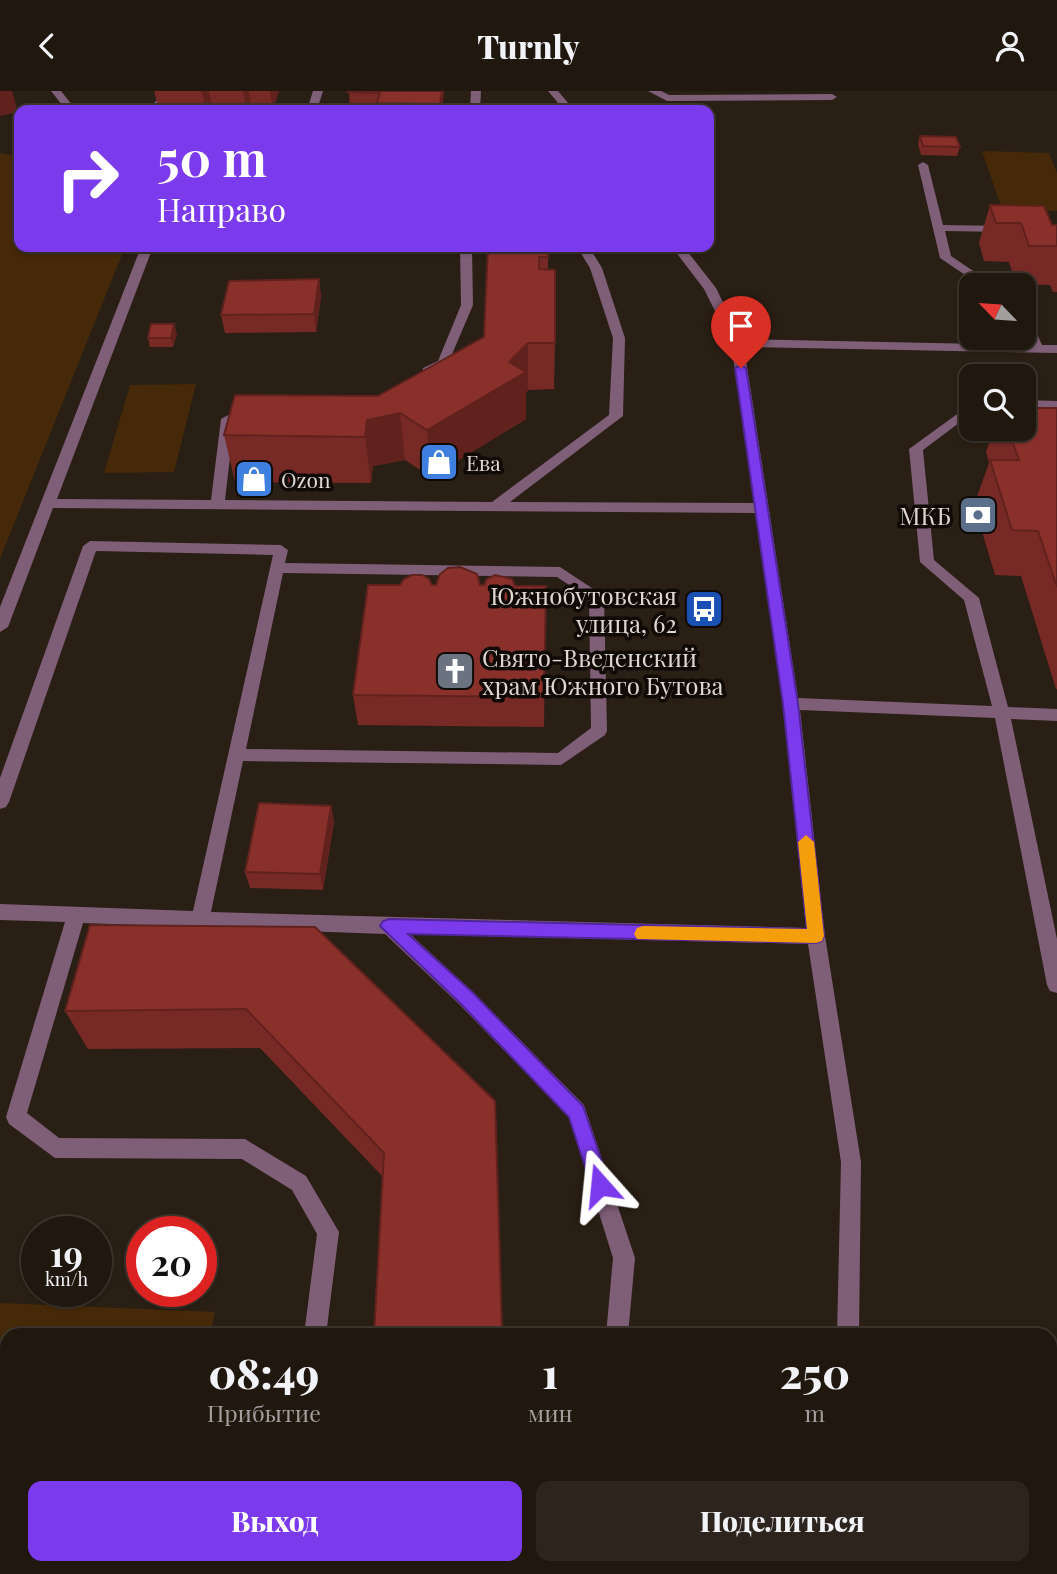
<!DOCTYPE html>
<html lang="ru">
<meta charset="utf-8">
<style>
:root{--surface:#20170f;--page:#2d241d;--text:#f1f3f6;--muted:#a29f9e;--line:#3d362f;--accent:#7c3aed}
body{margin:0;font-family:"Playfair Display",serif;background:var(--page);color:var(--text);height:100vh;display:flex;flex-direction:column;font-size:26px;white-space:nowrap}
*{box-sizing:border-box;margin:0}
p{font-size:23px;color:var(--muted)}
.icon{flex:none;width:38px;height:38px;fill:none;stroke:currentColor;stroke-width:2;stroke-linecap:round;stroke-linejoin:round}
.map{position:relative;flex:1;overflow:hidden}
.details{position:absolute;left:0px;top:1237px;width:1057px;height:247px;display:flex;flex-direction:column;background:var(--surface);border-radius:21px 21px 0 0;box-shadow:0 2px 5px #0004,0 0 0 2px var(--line)}
.details>*{flex:none}
.guide{position:absolute;left:14px;top:14px;width:700px;height:147px;border-radius:14px;box-shadow:0 2px 5px #0004,0 0 0 2px var(--line);background:#7c3aed;color:#fff;overflow:hidden}
.needle{width:46px;rotate:295deg}
.tools{position:absolute;left:959px;top:182px;display:grid;gap:14px}
.tools a{display:grid;place-items:center;width:77px;height:77px;border-radius:14px;background:var(--surface);box-shadow:0 2px 5px #0004,0 0 0 2px var(--line);font-size:35px}
.speed{position:absolute;left:21px;top:1125px;display:flex;gap:14px;font-size:35px;font-weight:700;text-align:center}
.speed>*{display:grid;place-content:center;width:91px;height:91px;border-radius:50%;background:var(--surface);box-shadow:0 2px 5px #0004,0 0 0 2px var(--line);line-height:1}
.speed small{font-size:18px;font-weight:400}
.speed .limit{border:10px solid #d22;background:#fff;color:#111}
.pin{position:absolute;display:grid;place-items:center;width:60px;height:60px;color:#fff;margin:-72px -30px;border-radius:50% 50% 50% 0;rotate:-45deg;box-shadow:0 0 7px #0007}
.pin .icon{rotate:45deg}
.me{position:absolute;width:77px;margin:-38px;rotate:342deg;stroke-linejoin:round;filter:drop-shadow(0 0 5px #0008)}
.turn{display:flex;align-items:center;gap:24px;height:147px;padding:0 28px;font-size:32px}
.turn .icon{width:91px;height:91px;stroke-width:2.5}
.turn b{display:block;font-size:49px;line-height:60px}
.eta{display:flex;justify-content:space-evenly;align-items:center;height:119px;text-align:center}
.eta b{font-size:42px;font-weight:800;line-height:49px}
.action{display:flex;gap:14px;margin-top:auto;padding:14px 28px}
.action a{flex:1;height:80px;border-radius:14px;background:var(--accent);color:#fff;font-size:28px;font-weight:800;line-height:80px;text-align:center}
.action a+a{background:var(--page);color:var(--text)}
header{display:flex;justify-content:space-between;align-items:center;height:91px;padding:0 28px;background:var(--surface);font-size:32px;font-weight:800}
.map>svg:first-child{display:block}
</style>
<header><svg class="icon" aria-label="back" viewBox="0 0 24 24"><path d="M15 5l-7 7 7 7"/></svg>Turnly<svg class="icon" aria-label="person" viewBox="0 0 24 24"><circle cx="12" cy="8" r="4"/><path d="M4 21q1-7 8-7t8 7"/></svg></header>
<div class="map">
<svg width="1057" height="1483" viewBox="0 0 1057 1483">
<rect width="100%" height="100%" fill="#2a1f14"/>
<g fill="#452908">
<polygon points="982,60 1049,62 1057,82 1057,120 1002,118"/>
<polygon points="0,62 19,66 19,156 125,156 0,468"/>
<polygon points="196,293 174,381 104,382 130,294"/>
<polygon points="0,1212 215,1221 210,1244 7,1244 7,1465 0,1464"/>
</g>
<g fill="none" stroke-linecap="round" stroke-linejoin="round">
<g fill="#7f5e78" fill-rule="evenodd">
<polygon points="51,0 61,0 76,19 66,19"/>
<polygon points="166,0 177,0 158,19 147,19"/>
<polygon points="313,0 323,0 317,19 307,19"/>
<polygon points="471,0 481,0 480,19 470,19"/>
<polygon points="548,0 558,0 574,19 564,19"/>
<polygon points="648,0 661,0 669,4 832,3 837,6 832,9 667,10"/>
<polygon points="923,71 928,74 943,134 1005,135 1011,138 1005,141 945,140 951,165 994,194 980,194 940,167 918,74"/>
<path d="M141 156H153L57 408 211 409 221 328C230 321 251 319 260 326L258 329 234 332 225 409 492 411 609 324 613 247 590 177 577 156H589L602 177 625 247 623 325 510 411 754 412 731 252 704 198 672 156H684L716 197 741 248 1030 254 1024 240V223L1030 227 1042 254H1057V262L744 256 798 607 992 615 964 509 920 471 909 358 971 313V323L923 359 934 469 979 507 1008 616 1057 618V630L1011 628 1057 848V902L1050 900 1047 894 995 627 800 619 825 845 861 1071 859 1244H837L841 1071 808 853 410 843 473 901 584 1014 635 1167 628 1244H606L613 1167 569 1026 459 913 385 843 83 832 27 1022 59 1047 245 1048 306 1085 339 1141 326 1244H304L317 1143 292 1099 242 1068 55 1067 9 1033 6 1026 65 831 0 829V813L193 820 273 464 96 460 9 711 6 716 0 718V687L83 455 90 450 281 454 288 459 285 472 560 476 604 505 607 640 605 644 561 674 243 670 211 821 806 837 783 613 755 422 53 417 8 536 0 541V516ZM283 482 557 486 589 507 591 637 558 662 246 658Z"/>
<polygon points="460,156 472,156 473,214 447,275 433,283 423,283 423,277 438,270 461,214"/>
<polygon points="1024,309 1057,310 1057,318 1024,317"/>
<rect x="1050" y="1292" width="7" height="24"/>
<polygon points="274,1477 300,1477 299,1483 273,1483"/>
<polygon points="582,1477 608,1477 607,1483 581,1483"/>
<polygon points="794,1477 820,1477 819,1483 793,1483"/>
</g>
</g>
<g fill="#772925">
<polygon points="154,0 279,0 273,18 252,18 252,19 159,19"/>
<polygon points="349,0 444,0 442,19 378,19 378,18 350,18"/>
<polygon points="920,45 960,56 957,65 921,64 918,53"/>
<polygon points="990,114 1052,134 1057,134 1057,201 1053,201 1050,194 1016,193 1009,171 984,170 979,152"/>
<polygon points="339,156 403,156 402,158 340,157"/>
<polygon points="488,156 548,156 548,179 555,252 554,298 528,299 526,301 526,328 431,386 405,369 373,375 371,392 235,391 224,344 378,305 484,246"/>
<polygon points="319,188 321,206 316,241 225,242 221,224"/>
<polygon points="177,242 173,256 150,256 148,247"/>
<polygon points="1057,317 1057,598 1056,598 1021,485 995,484 974,414 989,372 986,361 994,338 1024,338"/>
<polygon points="432,494 546,495 544,636 358,634 353,604"/>
<polygon points="331,715 334,731 323,799 250,797 245,781"/>
<polygon points="90,834 495,1010 497,1045 383,1086 260,957 88,958 65,920"/>
</g>
<g fill="#61221e">
<polygon points="0,0 12,0 18,21 0,25"/>
<polygon points="202,0 209,0 213,19 205,19"/>
<polygon points="243,0 249,0 252,19 246,19"/>
<polygon points="270,0 279,0 273,18"/>
<polygon points="442,0 444,0 442,19 440,19"/>
<polygon points="319,188 321,206 316,241 314,223"/>
<polygon points="174,233 177,242 173,256 171,247"/>
<polygon points="528,252 528,299 526,301 526,328 431,386 427,339"/>
<polygon points="400,322 405,369 373,375 371,392 365,346 367,329"/>
<polygon points="331,715 334,731 323,799 320,783"/>
<polygon points="495,1010 497,1045 503,1244 502,1244"/>
</g>
<g fill="#8a302b" stroke="#61221e" stroke-width="2">
<polygon points="349,0 442,0 440,13 377,12 380,2 348,1"/>
<polygon points="920,45 956,46 960,56 923,55"/>
<polygon points="990,114 1044,115 1052,134 1057,134 1057,155 1029,155 1021,132 996,132"/>
<polygon points="488,156 548,156 548,166 539,166 539,178 555,179 555,252 528,252 509,271 526,281 427,339 400,322 367,329 365,346 224,344 235,304 378,305 484,246"/>
<polygon points="319,188 314,223 221,224 229,190"/>
<polygon points="151,233 174,233 171,247 148,247"/>
<polygon points="1024,317 1057,317 1057,496 1038,440 1012,439 990,369 1019,369 1008,338 1024,338"/>
<polygon points="460,476 477,483 480,494 484,494 487,488 495,484 512,488 515,495 546,495 544,606 353,604 368,494 400,494 404,488 412,484 422,484 429,488 432,494 436,494 440,483 448,477"/>
<polygon points="259,712 331,715 320,783 245,781"/>
<polygon points="90,834 315,836 495,1010 502,1244 374,1244 384,1062 246,918 65,920"/>
<polygon points="362,1477 508,1477 508,1483 361,1483"/>
</g>
<polygon fill="#7c3aed" stroke="#51269a" stroke-width="2" points="741,274 746,277 798,613 824,845 822,850 816,852 408,843 472,901 583,1015 610,1094 607,1100 600,1103 594,1100 591,1094 569,1026 460,912 380,835 383,830 389,828 807,838 783,613 735,277"/>
<polygon fill="#f59e0b" points="806,744 814,751 824,845 822,850 816,852 637,848 634,843 637,837 643,835 807,838 798,751"/>
<defs>
<g id="shop-square" transform="scale(2.0125)"><rect x="-9" y="-9" width="18" height="18" rx="4" fill="#3f7fe0" stroke="#0f0a06"/><path d="M-5-2.5h2.3a2.7 3.5 0 0 1 5.4 0H5L5.5 6h-11ZM-1.5-2.5h3a1.5 2.3 0 0 0-3 0Z" fill="#fff"/></g>
<g id="bank-square" transform="scale(2.0125)"><rect x="-9" y="-9" width="18" height="18" rx="4" fill="#5c6f8a" stroke="#0f0a06"/><path d="M-6-4H6V4H-6ZM0-2.3a2.3 2.3 0 1 0 0 4.6a2.3 2.3 0 1 0 0-4.6Z" fill="#fff"/></g>
<g id="bus-square" transform="scale(2.0125)"><rect x="-9" y="-9" width="18" height="18" rx="4" fill="#1a4fb4" stroke="#0f0a06"/><path d="M-5-6H5V4H4V6H2V4H-2V6H-4V4H-5ZM-3.5-4V0h7V-4ZM-3.5 1.2v1.5H-2V1.2ZM2 1.2v1.5H3.5V1.2Z" fill="#fff"/></g>
<g id="church-square" transform="scale(2.0125)"><rect x="-9" y="-9" width="18" height="18" rx="4" fill="#6b7280" stroke="#0f0a06"/><path d="M-1.2-6h2.4v3.5h3.3v2.4h-3.3V6h-2.4V-.1h-3.3v-2.4h3.3Z" fill="#fff"/></g>
</defs>
<g fill-rule="evenodd">
<use href="#shop-square" x="439" y="371"/>
<use href="#shop-square" x="254" y="388"/>
<use href="#bank-square" x="978" y="424"/>
<use href="#bus-square" x="704" y="518"/>
<use href="#church-square" x="455" y="580"/>
</g>
<g text-anchor="middle" dominant-baseline="central" stroke-width="7" stroke-linejoin="round" paint-order="stroke">
<g font-size="21" fill="#dfd7d0" stroke="#0f0a06" text-anchor="start">
<text x="466" y="371">Ева</text>
<text x="281" y="388">Ozon</text>
</g>
<g font-size="24" fill="#dfd7d0" stroke="#0f0a06" text-anchor="end">
<text x="951" y="424">МКБ</text>
<text x="677" y="504">Южнобутовская<tspan x="677" dy="28">улица, 62</tspan></text>
<text x="482" y="566" text-anchor="start">Свято-Введенский<tspan x="482" dy="28">храм Южного Бутова</tspan></text>
</g>
</g>
</svg>
<div class="tools">
<a><svg class="needle" viewBox="-14 -14 28 28"><path d="M0-13l5 13h-10z" fill="#e53935"/><path d="M0 13l5-13h-10z" fill="#a29f9e"/></svg></a>
<a><svg class="icon" aria-label="search" viewBox="0 0 24 24"><circle cx="10" cy="10" r="6"/><path d="M15 15l6 6"/></svg></a>
</div>
<div class="speed"><div>19<small>km/h</small></div><div class="limit">20</div></div>
<div class="pin" style="left:741px;top:277px;background:#d93025"><svg class="icon" aria-label="arrive" viewBox="0 0 24 24"><path d="M6 21V4h12l-3 4 3 4H6"/></svg></div>
<svg class="me" style="left:600px;top:1094px" viewBox="-20 -20 40 40"><path d="M0-17L14 15 0 8-14 15z" fill="#7c3aed" stroke="#fff" stroke-width="4"/></svg>
<div class="guide">
<div class="turn"><svg class="icon" aria-label="right" viewBox="0 0 24 24"><path d="M7 20v-9h11M14 6l5 5-5 5"/></svg><div><b>50 m</b>Направо</div></div>
</div>
<section class="details">
<div class="eta">
<div><b>08:49</b><p>Прибытие</p></div>
<div><b>1</b><p>мин</p></div>
<div><b>250</b><p>m</p></div>
</div>
<div class="action"><a>Выход</a><a>Поделиться</a></div>
</section>
</div>
